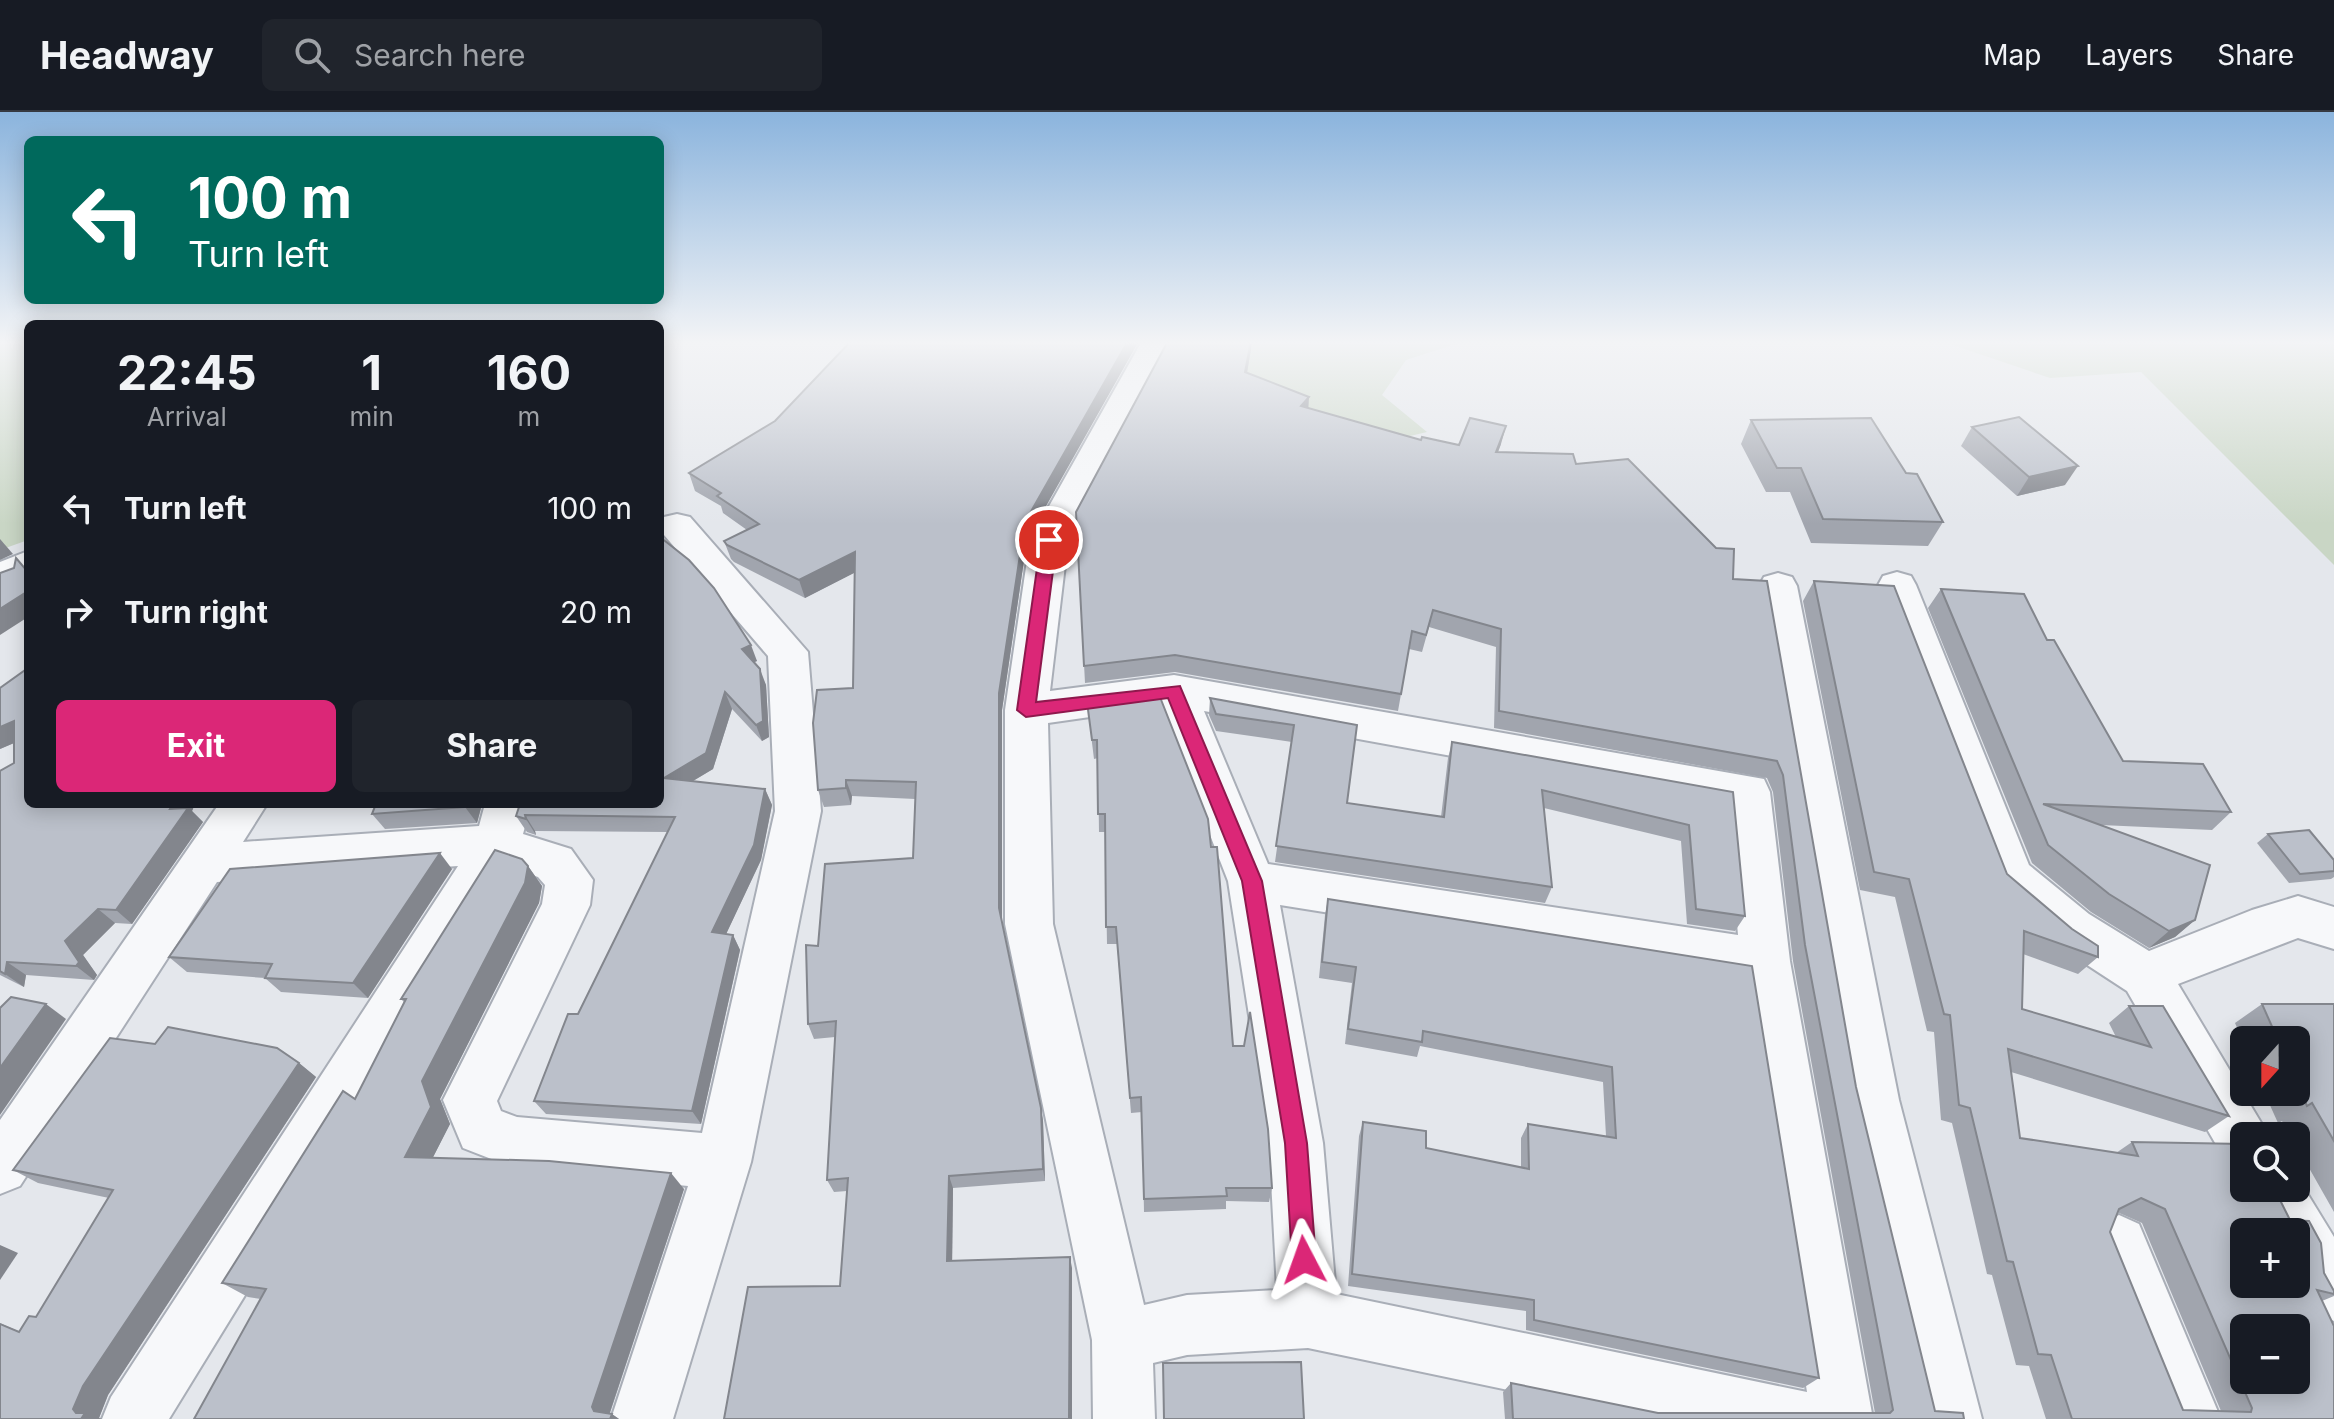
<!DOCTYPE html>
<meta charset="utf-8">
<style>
:root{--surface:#171b24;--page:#20242c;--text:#f1f3f6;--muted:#9ea1a6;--line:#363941;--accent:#db2777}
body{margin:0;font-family:Inter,sans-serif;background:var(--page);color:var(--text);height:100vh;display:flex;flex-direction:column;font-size:30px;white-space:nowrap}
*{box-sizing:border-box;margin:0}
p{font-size:26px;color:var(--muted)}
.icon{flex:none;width:44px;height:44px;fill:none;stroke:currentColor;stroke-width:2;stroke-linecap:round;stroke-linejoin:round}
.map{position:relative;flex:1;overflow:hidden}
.sheet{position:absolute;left:24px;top:208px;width:640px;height:488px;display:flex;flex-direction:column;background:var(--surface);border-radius:12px;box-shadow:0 4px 20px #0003}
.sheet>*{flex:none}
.guide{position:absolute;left:24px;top:24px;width:640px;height:168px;border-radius:12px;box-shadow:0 4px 20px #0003;background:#00695c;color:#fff;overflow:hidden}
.needle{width:52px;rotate:201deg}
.buttons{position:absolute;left:2230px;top:914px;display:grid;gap:16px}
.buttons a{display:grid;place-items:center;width:80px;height:80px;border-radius:12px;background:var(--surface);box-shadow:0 4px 20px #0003;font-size:40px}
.pin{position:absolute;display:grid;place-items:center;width:68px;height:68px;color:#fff;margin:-34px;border:4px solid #fff;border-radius:50%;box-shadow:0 2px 8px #0007}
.me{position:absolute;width:88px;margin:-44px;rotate:356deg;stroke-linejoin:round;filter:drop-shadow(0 0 6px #0008)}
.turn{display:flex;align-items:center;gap:28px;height:168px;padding:0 32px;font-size:36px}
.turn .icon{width:104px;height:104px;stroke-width:2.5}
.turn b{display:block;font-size:56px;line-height:68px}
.eta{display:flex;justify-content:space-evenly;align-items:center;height:136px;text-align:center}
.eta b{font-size:48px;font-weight:700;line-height:56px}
.primary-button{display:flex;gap:16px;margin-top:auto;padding:16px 32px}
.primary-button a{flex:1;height:92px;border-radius:12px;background:var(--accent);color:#fff;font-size:32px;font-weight:700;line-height:92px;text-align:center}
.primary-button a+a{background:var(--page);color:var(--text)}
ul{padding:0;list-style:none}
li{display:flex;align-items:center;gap:24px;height:104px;padding:0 32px}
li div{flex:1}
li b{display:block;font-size:30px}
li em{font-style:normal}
header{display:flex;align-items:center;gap:48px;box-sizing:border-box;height:112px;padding:0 40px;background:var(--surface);border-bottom:2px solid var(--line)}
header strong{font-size:38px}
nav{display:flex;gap:44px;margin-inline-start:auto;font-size:28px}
.search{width:560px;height:72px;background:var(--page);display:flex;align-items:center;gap:20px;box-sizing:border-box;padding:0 28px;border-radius:12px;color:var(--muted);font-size:30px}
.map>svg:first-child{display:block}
</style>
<header>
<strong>Headway</strong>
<div class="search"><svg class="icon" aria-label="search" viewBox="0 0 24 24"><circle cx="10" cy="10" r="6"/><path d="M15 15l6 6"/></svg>Search here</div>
<nav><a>Map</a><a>Layers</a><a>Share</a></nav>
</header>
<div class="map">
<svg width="2334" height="1307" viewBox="0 0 2334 1307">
<rect width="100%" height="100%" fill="#e4e7ec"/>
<g fill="#c9d6c5">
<polygon points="0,229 28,229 28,428 0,438"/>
<polygon points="1192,229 1465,229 1406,248 1382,283 1427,320 1338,341"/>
<polygon points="1941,229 2334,229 2334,453 2141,260 2050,266"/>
</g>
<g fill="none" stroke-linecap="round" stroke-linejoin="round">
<g stroke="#a9aeb7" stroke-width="4">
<g id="minor">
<path d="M1142 229H1174L1068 428 1050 579 1174 563 1764 667 1770 680 1790 849 1873 1307H1647L1308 1236 1187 1243 1153 1251 1155 1307H1093L1092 1228 1005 812V598L1030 428ZM1160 595 1228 769 1269 1031 1277 1178 1187 1183 1144 1193 1053 812 1048 611ZM1204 599 1727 694 1738 823 1268 752ZM1280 793 1743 867 1807 1280 1336 1182 1323 1031Z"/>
<polygon points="677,402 690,405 808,540 821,699 751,1050 673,1307 611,1307 688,1074 517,1057 463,1036 443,988 542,792 545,773 538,765 508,755 169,1307 102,1307 111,1285 458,754 217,770 20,1074 0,1082 0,1008 219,692 267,692 243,730 479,714 485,692 531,692 523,722 571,737 593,768 590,793 497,989 501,999 517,1005 702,1021 775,699 768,544 664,423 660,417 664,405"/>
<polygon points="28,439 28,469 0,480 0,450"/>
<polygon points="1897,460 1911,464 1916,473 2029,753 2089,802 2149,839 2252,798 2298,784 2334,795 2334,837 2298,826 2178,872 2269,1024 2244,1024 2244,1055 2225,1048 2127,879 2055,832 1993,779 1878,473 1883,464"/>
<polygon points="1778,461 1792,465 1797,474 1899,988 1982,1307 1920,1307 1845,988 1759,474 1764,465"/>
<path d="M2296 1063 2334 1125V1209C2291 1191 2296 1161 2296 1120H2266L2244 1076H2296Z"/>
<polygon points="2119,1103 2139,1112 2221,1307 2159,1307 2090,1132 2099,1112"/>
</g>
</g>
<use href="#minor" fill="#f7f8fa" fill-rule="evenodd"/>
</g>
<g fill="#a1a5ae" fill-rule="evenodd">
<polygon points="1251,237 1247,261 1308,296 1421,328 1459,333 1501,332 1498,340 1576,352 1733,467 1767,469 1856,975 1935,1299 1964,1307 1505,1307 1503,1280 1511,1271 1658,1301 1875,1301 1793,849 1773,680 1767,666 1494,616 1496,535 1429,515 1422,540 1409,537 1398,599 1175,560 1085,571 1076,400"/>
<polygon points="1751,308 1906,361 1943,410 1928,434 1811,431 1790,380 1766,380 1741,332"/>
<polygon points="1972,315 2065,373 2017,384 1961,334"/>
<polygon points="689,361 1027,428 1002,598 1002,811 1043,1009 1045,1069 953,1076 952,1149 1072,1156 840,1174 847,1079 834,1080 827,1068 835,925 814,927 808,912 818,834 913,746 915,687 852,684 851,693 824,695 818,678 853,576 855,460 805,486 734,450 731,447 724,429 747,418 723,401 721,394 695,379"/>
<polygon points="660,425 757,549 754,550 766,573 769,625 762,629 732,597 713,657 693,669 765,677 772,693 761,748 726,822 733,823 740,838 701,1012 546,1002 534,989 668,720 535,719 536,723 527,720 516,704"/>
<path d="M1814 469 2007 762 2098 845 2078 862 2023 842 2022 897 2116 925 2109 911 2129 894 2229 1004 2205 1020 2011 960 2020 1026 2116 1041 2132 1030 2290 1108 2334 1179V1184L2322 1189 2334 1307H2046L2029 1254 2016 1253 1992 1163 1987 1162 1952 1011 1941 1008 1934 920 1927 919 1895 785 1860 778 1803 489ZM2117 1100 2142 1111 2221 1299 2183 1298 2110 1120Z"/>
<polygon points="1941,477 2047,528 2123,649 2231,700 2212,718 2101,713 2195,808 2175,825 2149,836 2091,800 2032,751 1928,496"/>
<polygon points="28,556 28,692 195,692 192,699 203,710 132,812 115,811 83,843 97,863 94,868 26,863 24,875 0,863 0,659 14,651 14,631 0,637"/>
<polygon points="1210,586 1357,613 1347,691 1441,705 1448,646 1452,630 1733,680 1745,804 1735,819 1687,812 1681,729 1544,696 1552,775 1545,791 1275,750 1292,630 1216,619 1209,603"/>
<polygon points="1087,590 1211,735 1233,934 1272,1076 1269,1090 1226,1089 1226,1097 1144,1100 1142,1000 1131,1001 1117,832 1107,832 1105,720 1099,720 1098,646 1094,647"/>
<polygon points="376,692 482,692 477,711 385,717 372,702"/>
<polygon points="2268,722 2334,748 2334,765 2331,767 2289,771 2257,731"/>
<polygon points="528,754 542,774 539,791 440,987 450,1012 433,1045 684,1077 610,1301 619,1307 194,1307 261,1187 248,1185 222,1171 355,987 404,890 401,887"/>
<polygon points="452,757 368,886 281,880 265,866 187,860 169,845"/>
<polygon points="1328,787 1752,854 1819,1266 1803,1276 1526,1218 1526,1199 1348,1174 1359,1024 1363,1010 1426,1036 1521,1055 1521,1026 1528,1012 1606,1024 1603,970 1420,934 1417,945 1345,932 1352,871 1319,866 1325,803"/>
<polygon points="2262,892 2334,892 2334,1100 2296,1033 2296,1024 2291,1024 2282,1009 2278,1011 2264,980 2296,980 2296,928 2244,928 2244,932 2235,911"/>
<polygon points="299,951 316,965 108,1283 99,1306 102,1307 0,1307 0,1211 20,1220 36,1205 109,1086 38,1071 13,1058"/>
</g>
<g fill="#83868d">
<polygon points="1128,229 1139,229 1027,428 1002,598 1002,812 999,796 999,581 1025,410"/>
<polygon points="1251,229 1252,229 1251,237 1244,278 1245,260"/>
<polygon points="1309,285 1308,303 1301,294"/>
<polygon points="1506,314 1501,332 1491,358 1496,340"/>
<polygon points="2078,354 2065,373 2017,384 2029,365"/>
<polygon points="0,427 13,442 0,448"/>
<polygon points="855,440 860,458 805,486 799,468"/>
<polygon points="28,479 28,505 0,523 0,497"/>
<polygon points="751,533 757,549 748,553 742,537"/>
<polygon points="760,557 766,573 769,625 762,629 756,613"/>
<polygon points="725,580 732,597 713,657 671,682 664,666"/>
<polygon points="14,609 28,625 0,637 0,615"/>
<polygon points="846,668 852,684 851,693 846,676"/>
<polygon points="765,677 772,693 761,748 720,835 712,820"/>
<polygon points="173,692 195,692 192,699 203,710 132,812 116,798"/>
<polygon points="467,692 482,692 477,711 465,695"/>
<polygon points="525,703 535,719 536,723 526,707"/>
<polygon points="440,741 452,757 368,886 353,871"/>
<polygon points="528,754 542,774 539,791 440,987 450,1012 425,1061 405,1045 422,969"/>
<polygon points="98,797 115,811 83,843 97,863 94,868 76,854 65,829"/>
<polygon points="2195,808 2175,825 2149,836 2169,819"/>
<polygon points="733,823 740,838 701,1012 692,999"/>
<polygon points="7,850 26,863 24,875 5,862"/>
<polygon points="46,892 66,907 0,1003 0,956"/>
<polygon points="299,951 316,965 108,1283 99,1306 102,1307 81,1307 73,1297 83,1274"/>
<polygon points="1041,996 1043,1009 1045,1069 1043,1057"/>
<polygon points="671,1061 684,1077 608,1306 594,1299 592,1295"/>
<polygon points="949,1064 953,1076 952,1160 947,1149"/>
<polygon points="0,1133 18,1141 0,1168"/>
<polygon points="1070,1145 1072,1156 1072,1307 1069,1307"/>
<polygon points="612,1302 619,1307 610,1307"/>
</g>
<g fill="#bbc0ca" stroke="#83868d" stroke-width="2" fill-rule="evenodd">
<polygon points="851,229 1128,229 1025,410 999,581 999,796 1041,996 1043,1057 949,1064 947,1149 1070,1145 1069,1307 724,1307 748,1175 840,1174 848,1066 827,1068 836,909 808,912 806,833 818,834 825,752 913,746 916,670 846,668 846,676 818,678 813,611 817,578 853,576 855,440 799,468 727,433 724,429 759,412 717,384 721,381 689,361 775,309"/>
<polygon points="1168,229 1251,229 1245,260 1309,285 1301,294 1421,328 1422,325 1459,333 1470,306 1506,314 1496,340 1573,342 1576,352 1628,347 1716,436 1734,437 1733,467 1767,469 1856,975 1935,1299 1963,1301 1964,1307 1513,1307 1511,1271 1658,1301 1890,1301 1893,1298 1805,833 1783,663 1777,649 1499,599 1501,517 1433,498 1426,523 1412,519 1401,582 1175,543 1084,554 1076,400"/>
<polygon points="2019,305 2078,354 2029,365 1972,315"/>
<polygon points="1871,306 1906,361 1917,362 1943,410 1823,407 1801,356 1777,356 1751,308"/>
<polygon points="660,425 689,448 714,476 751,533 742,537 760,557 763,609 756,613 725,580 706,641 664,666 765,677 754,733 712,820 733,823 692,999 534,989 568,902 578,902 675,705 525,703 526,707 516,704 520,692 660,692"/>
<polygon points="16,446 28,460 28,479 0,497 0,461 14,456"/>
<path d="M1814 469 1894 474 2007 762 2072 817 2098 834V845L2024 819 2022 897 2151 935 2129 894H2163L2229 1004 2008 937 2020 1026 2138 1044 2132 1030 2244 1032V1076H2274L2290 1108 2309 1109 2321 1131 2324 1161 2334 1179V1182L2317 1178 2334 1214V1307H2072L2051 1243 2038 1242 2013 1150 2007 1149 1970 996 1959 993 1950 903 1944 902 1909 767 1874 760ZM2141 1086 2165 1097 2252 1296 2251 1300 2183 1298 2110 1120 2119 1097ZM2244 1120H2296V1172H2244ZM2244 1216H2296V1268H2244Z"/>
<polygon points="1941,477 2024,482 2047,528 2054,528 2123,649 2203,652 2231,700 2043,692 2210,753 2195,808 2169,819 2109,782 2048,733"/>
<polygon points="28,556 28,692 173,692 170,697 188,696 116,798 98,797 65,829 79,850 76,854 7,850 5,862 0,859 0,659 14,651 14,609 0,615 0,576"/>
<polygon points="1158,580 1208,707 1211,735 1217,735 1233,934 1244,934 1250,900 1268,1017 1272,1076 1226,1076 1227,1084 1144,1087 1141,985 1130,986 1116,815 1106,815 1105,702 1098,702 1097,628 1092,628 1087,590"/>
<polygon points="1210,586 1357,613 1347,691 1444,705 1452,630 1733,680 1745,804 1696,797 1689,713 1542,678 1552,775 1276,734 1294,613 1216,602"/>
<polygon points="376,692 467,692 465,695 372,702"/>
<polygon points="2309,718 2334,748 2334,759 2300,762 2268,722"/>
<polygon points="495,738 522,747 528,754 525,771 422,969 431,995 405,1045 549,1049 671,1061 592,1295 594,1299 612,1302 610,1307 194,1307 266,1177 222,1171 343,979 355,987 406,887 401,887"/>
<polygon points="440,741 353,871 265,866 272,852 169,845 230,757"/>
<polygon points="1328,787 1752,854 1819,1266 1534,1208 1534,1188 1352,1162 1363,1010 1426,1019 1426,1036 1529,1057 1528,1012 1616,1026 1612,955 1423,919 1422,930 1348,917 1356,855 1322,850"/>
<polygon points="11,885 46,892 0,956 0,896"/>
<polygon points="2262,892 2334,892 2334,1029 2312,991 2307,994 2296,969 2296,928 2278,928"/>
<polygon points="168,915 277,936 299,951 83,1274 73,1297 76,1301 85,1301 81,1307 0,1307 0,1212 19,1220 29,1204 36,1205 113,1078 13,1058 110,926 155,932"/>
<polygon points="1301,1250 1304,1307 1164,1307 1163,1251"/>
</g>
<linearGradient id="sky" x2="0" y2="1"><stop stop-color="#8bb4dd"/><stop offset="0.56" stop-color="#f3f4f6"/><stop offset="1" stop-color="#f3f4f6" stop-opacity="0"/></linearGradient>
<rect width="2334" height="412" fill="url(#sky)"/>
<polygon fill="#db2777" stroke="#8e194d" stroke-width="2" points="1049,422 1057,428 1036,590 1180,574 1262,769 1307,1031 1316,1148 1313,1156 1304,1160 1296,1156 1292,1148 1285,1031 1242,769 1168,586 1026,605 1017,598 1041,428"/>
</svg>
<div class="buttons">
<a><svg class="needle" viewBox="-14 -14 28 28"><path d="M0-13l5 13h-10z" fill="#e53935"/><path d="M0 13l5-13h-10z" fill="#9ea1a6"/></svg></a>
<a><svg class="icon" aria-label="search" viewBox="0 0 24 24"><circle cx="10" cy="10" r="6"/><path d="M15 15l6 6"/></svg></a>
<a>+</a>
<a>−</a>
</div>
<div class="pin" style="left:1049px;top:428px;background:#d93025"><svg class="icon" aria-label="arrive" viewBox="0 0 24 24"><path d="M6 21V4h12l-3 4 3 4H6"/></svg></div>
<svg class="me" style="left:1304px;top:1148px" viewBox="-20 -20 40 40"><path d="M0-17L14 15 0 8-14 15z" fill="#db2777" stroke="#fff" stroke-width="4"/></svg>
<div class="guide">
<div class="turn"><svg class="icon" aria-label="left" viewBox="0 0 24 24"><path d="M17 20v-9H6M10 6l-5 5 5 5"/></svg><div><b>100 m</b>Turn left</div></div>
</div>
<section class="sheet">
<div class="eta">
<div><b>22:45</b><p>Arrival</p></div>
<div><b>1</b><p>min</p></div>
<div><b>160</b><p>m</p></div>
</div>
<ul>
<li><svg class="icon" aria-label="left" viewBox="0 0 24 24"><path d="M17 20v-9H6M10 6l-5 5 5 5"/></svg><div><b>Turn left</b></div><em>100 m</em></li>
<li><svg class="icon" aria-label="right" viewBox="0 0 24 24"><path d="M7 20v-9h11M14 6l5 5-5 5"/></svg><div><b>Turn right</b></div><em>20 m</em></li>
</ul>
<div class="primary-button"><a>Exit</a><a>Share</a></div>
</section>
</div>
